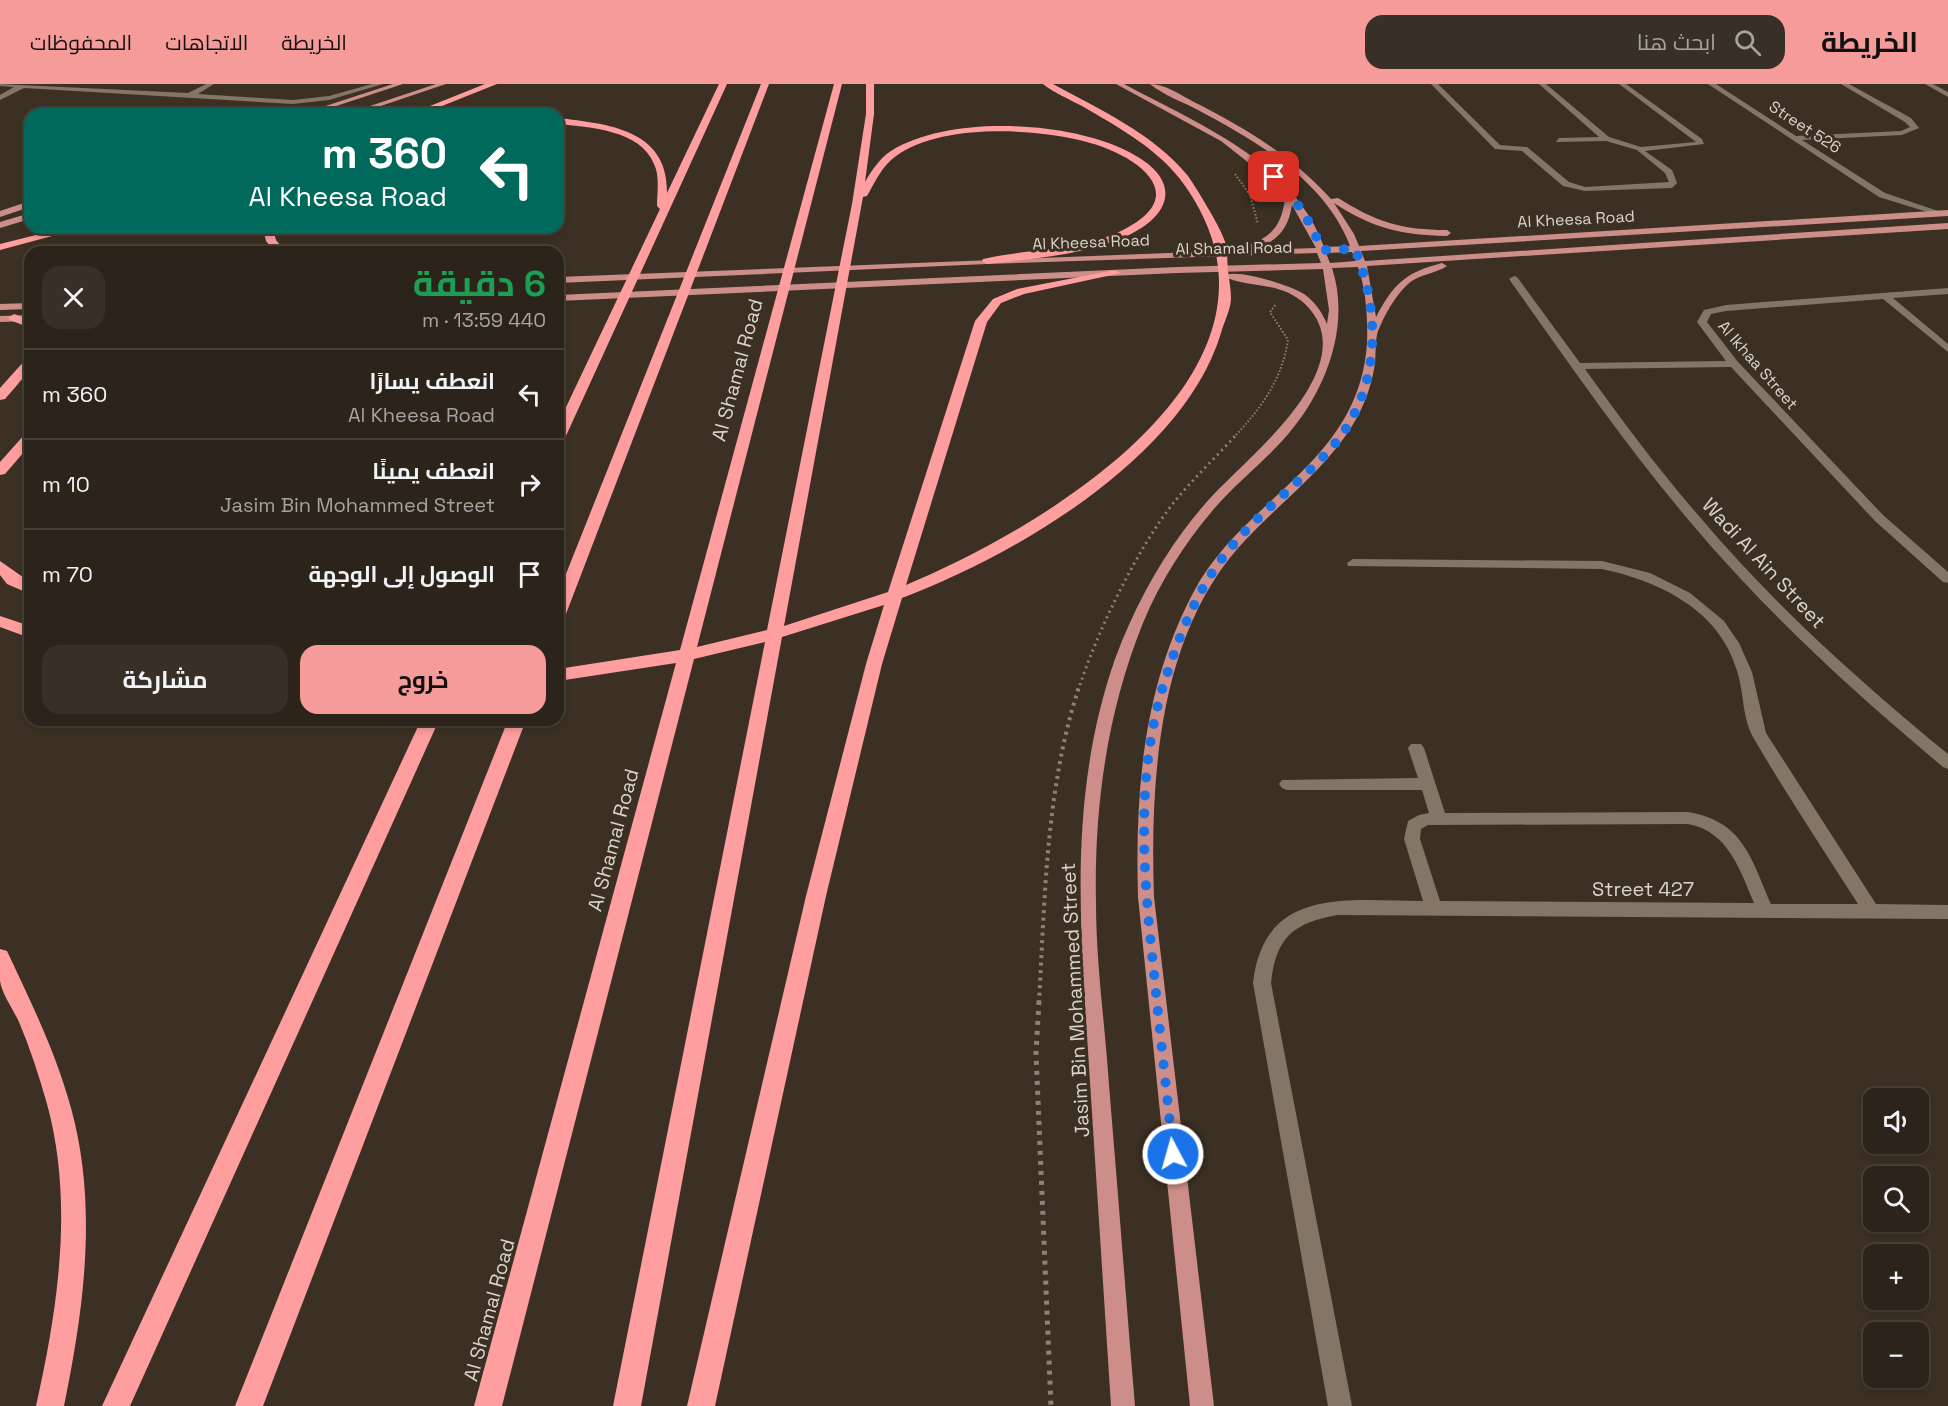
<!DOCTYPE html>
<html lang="ar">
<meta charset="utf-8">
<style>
:root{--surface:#2c241a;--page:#383027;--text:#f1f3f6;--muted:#a6a4a2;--line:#484139;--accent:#f59b99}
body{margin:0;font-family:"Space Grotesk",Cairo,sans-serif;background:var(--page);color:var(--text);direction:rtl;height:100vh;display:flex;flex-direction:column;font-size:22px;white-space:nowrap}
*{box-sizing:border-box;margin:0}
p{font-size:20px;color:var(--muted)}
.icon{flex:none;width:33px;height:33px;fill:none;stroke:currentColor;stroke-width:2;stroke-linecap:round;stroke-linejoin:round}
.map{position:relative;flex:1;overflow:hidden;direction:ltr}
.side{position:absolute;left:24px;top:162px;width:540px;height:480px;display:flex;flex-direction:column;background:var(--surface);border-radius:18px;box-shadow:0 3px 9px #0003,0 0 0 2px var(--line);direction:rtl}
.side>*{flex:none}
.banner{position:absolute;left:24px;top:24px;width:540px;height:126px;border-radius:18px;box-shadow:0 3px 9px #0003,0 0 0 2px var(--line);direction:rtl;background:#00695c;color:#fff;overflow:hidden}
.fabs{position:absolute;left:1863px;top:1004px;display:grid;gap:12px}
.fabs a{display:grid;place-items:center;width:66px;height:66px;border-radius:12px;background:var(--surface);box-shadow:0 3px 9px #0003,0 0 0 2px var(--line);font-size:30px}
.pin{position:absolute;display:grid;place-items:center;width:51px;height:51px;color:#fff;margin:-26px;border-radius:12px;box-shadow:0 3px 9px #0006}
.me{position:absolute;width:66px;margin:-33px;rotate:354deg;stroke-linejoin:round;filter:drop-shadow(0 0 4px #0008)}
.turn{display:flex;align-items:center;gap:21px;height:126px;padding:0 18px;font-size:27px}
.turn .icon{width:78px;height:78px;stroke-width:2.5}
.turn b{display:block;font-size:42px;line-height:51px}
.round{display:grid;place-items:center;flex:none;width:63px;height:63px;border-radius:18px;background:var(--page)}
.summary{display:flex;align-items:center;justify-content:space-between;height:102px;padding:0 18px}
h1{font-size:36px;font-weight:700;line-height:45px;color:#1e9e55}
.action{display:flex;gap:12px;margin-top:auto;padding:12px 18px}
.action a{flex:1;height:69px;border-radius:18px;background:var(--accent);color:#111;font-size:24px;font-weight:700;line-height:69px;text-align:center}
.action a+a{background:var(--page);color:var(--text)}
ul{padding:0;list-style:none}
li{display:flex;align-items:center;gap:18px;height:90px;padding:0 18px;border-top:2px solid var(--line)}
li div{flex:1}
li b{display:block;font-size:22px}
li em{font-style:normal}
header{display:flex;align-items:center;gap:36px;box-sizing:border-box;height:84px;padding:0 30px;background:var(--accent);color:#111}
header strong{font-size:28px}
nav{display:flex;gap:33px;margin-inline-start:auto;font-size:21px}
.search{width:420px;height:54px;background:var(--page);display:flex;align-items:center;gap:15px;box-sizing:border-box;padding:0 21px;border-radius:18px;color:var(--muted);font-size:22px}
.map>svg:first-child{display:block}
</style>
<header>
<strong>الخريطة</strong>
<div class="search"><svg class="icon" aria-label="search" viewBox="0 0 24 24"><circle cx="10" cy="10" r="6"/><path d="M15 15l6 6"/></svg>ابحث هنا</div>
<nav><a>الخريطة</a><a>الاتجاهات</a><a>المحفوظات</a></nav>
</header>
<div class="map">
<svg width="1948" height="1322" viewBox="0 0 1948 1322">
<rect width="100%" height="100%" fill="#3b3023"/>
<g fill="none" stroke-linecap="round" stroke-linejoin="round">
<g stroke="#8b8378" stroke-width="2" stroke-dasharray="1.5 2" stroke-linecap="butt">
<polyline points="1235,90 1250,111 1258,140"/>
<path d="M1236 351C1262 323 1282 295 1288 256L1270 228 1276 220"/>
</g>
<path stroke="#8b8378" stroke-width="3" stroke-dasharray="2 4" stroke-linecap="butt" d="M1080 601C1098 546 1138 463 1175 417 1194 394 1217 372 1237 350"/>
<path stroke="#8b8378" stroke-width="4" stroke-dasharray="3 4.5" stroke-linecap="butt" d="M1039 919C1045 812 1046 701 1080 600"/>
<polyline stroke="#8b8378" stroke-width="5" stroke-dasharray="4 6" stroke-linecap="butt" points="1039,917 1036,969 1051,1322"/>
<g fill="#837667" fill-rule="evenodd">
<polygon points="0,0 188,9 206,0 214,0 198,10 293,16 329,12 372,0 383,0 329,16 293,20 24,4 0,16 0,11 14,3 0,2"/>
<polygon points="1431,0 1438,0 1500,61 1527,63 1569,98 1585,103 1669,98 1665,89 1637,66 1606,57 1556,58 1559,54 1599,53 1539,0 1546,0 1609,53 1641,63 1696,58 1619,0 1626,0 1702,55 1704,60 1645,67 1672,86 1677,99 1672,104 1585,107 1563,102 1522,67 1495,65"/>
<polygon points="1708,0 1716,0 1796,52 1901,47 1910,43 1905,38 1841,0 1849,0 1911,34 1919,44 1902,51 1802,56 1885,109 1944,129 1937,131 1879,113"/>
<polygon points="1925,0 1933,0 1948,8 1948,13"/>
<path d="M1514 192 1517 193 1580 279 1726 277 1697 238 1704 226 1726 221 1948 204V210L1893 214 1948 260V268L1883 215 1726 227 1711 230 1707 238 1738 278 1883 431 1948 488V499L1943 498 1875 437 1731 283 1585 285C1621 335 1658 385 1699 432 1773 520 1859 597 1948 670V685L1943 683C1853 608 1767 529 1691 439 1626 362 1568 278 1509 195Z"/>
<path d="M1353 475 1602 477 1650 489 1690 509 1724 537 1739 559 1752 588 1766 649 1876 820 1948 821V835L1338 831C1293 839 1276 853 1271 899L1352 1322H1328L1253 899C1264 801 1349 817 1423 817L1404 755 1408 737 1419 731 1429 729 1422 706H1287L1282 704 1279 700 1282 696 1418 694 1408 664 1411 660H1421L1424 664 1445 729 1688 728C1743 737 1751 774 1771 820H1858C1823 765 1786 710 1753 653 1742 633 1744 608 1737 587 1720 526 1659 497 1602 485L1348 482 1347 479ZM1688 740C1728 747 1740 786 1754 819L1440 817 1420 755 1421 745 1428 741Z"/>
</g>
<g fill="#cd8e89" fill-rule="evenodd">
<polygon points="393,0 403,0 312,30 301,30"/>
<polygon points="436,0 446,0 357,30 346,30"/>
<path d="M1116 0H1124C1200 41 1293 77 1324 163L1350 162C1325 96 1257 58 1198 26 1183 18 1163 11 1150 0 1165 0 1179 10 1192 17 1244 43 1292 72 1331 115L1338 114C1376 138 1402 146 1447 146L1451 149 1447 152C1401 151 1372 144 1334 119L1354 150 1359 162 1948 126V132L1361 167 1365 177 1948 139V145L1367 182 1376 233C1394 200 1404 189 1442 179L1447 182C1435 190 1418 190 1407 201 1395 212 1384 232 1378 247 1375 256 1376 269 1375 279 1372 301 1364 323 1352 342 1322 390 1275 422 1238 464 1158 556 1150 697 1154 813L1214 1322H1190L1138 813C1135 708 1143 604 1193 509 1243 413 1359 381 1367 259 1368 235 1366 205 1358 183L1332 184C1352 245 1323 313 1282 357 1260 381 1234 401 1213 426 1184 460 1160 498 1143 539 1107 628 1094 723 1096 819 1096 879 1105 941 1109 1001 1118 1108 1126 1215 1135 1322H1111C1104 1214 1097 1106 1090 998 1081 852 1066 716 1115 575 1132 529 1155 485 1184 446 1197 429 1210 413 1226 398 1263 361 1362 277 1306 221 1280 196 1248 205 1223 192 1236 183 1291 202 1304 210 1315 218 1322 228 1327 240L1329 226 1323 185 1177 189 558 217V211L1177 183 1321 179 1317 169 987 180 558 199V193L1245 166V162C1272 153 1282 142 1285 113L1268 94 1221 57ZM1292 121 1316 164 1252 166C1276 158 1288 147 1292 121ZM1352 168 1356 177 1330 179 1326 169Z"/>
<polygon points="30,117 30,123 0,133 0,127"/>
<polygon points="30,129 30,135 0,144 0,138"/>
<polygon points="30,219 30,225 0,226 0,220"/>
<polygon points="30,231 30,237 0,238 0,232"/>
</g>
<g fill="#fe9e9f" fill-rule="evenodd">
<polygon points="485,0 497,0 422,30 410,30"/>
<path d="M719 0H727L565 354 558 358V340L660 125 657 122C657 109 660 92 654 80 641 46 589 43 558 40V34C608 40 668 45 667 109Z"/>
<polygon points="761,0 769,0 566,530 558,535 558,510"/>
<path d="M834 0H842L697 563 767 546 852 120 866 30V0H874V30L865 98C872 86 880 74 891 67 949 31 1065 37 1125 66 1190 97 1170 138 1112 158 1072 172 1029 175 987 180L982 177 983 175C1029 164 1077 168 1121 147 1197 110 1133 69 1083 57 1032 44 940 40 896 72 882 82 875 98 867 112L863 113 784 542 888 508 975 237 993 215 1017 205 1115 186 1121 189 1024 210 1001 219 987 238 906 501C1049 441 1320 280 1180 95 1155 63 1116 42 1082 22 1069 15 1054 9 1043 0H1053C1099 25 1154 50 1188 92 1197 105 1219 141 1224 155 1228 164 1227 177 1228 187 1229 196 1231 205 1231 214 1231 225 1224 238 1221 249 1184 373 1016 471 902 514L882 580 826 812 715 1322H687L806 812 866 580 884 521 782 553 641 1322H613L765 558 694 575 502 1322H474L676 579 558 597V585L680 566Z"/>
<polygon points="64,144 82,144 0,166 0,160"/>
<polygon points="263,144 273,144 276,156 286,168 275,168 266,157"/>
<polygon points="14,230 30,236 30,244 10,236 8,234"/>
<polygon points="30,274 30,286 5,315 0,316 0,304 26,275"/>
<polygon points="30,349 30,361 5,390 0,391 0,378 25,350"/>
<polygon points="0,477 30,498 30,510 7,500 0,491"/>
<polygon points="0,532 30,542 30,554 0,543"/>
<polygon points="421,636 439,636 130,1322 102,1322"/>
<polygon points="508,636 526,636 263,1322 235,1322"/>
<path d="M0 865 7 867C31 918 56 969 71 1024 98 1121 84 1225 64 1322H36C58 1224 74 1118 47 1020 39 992 30 964 19 938 13 925 2 910 0 897 0 887 0 875 0 865Z"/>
</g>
</g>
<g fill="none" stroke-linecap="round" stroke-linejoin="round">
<path stroke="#1a73e8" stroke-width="10" stroke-dasharray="0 18" d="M1173 1070C1167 1010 1160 950 1154 889 1143 789 1134 684 1168 587 1182 545 1199 503 1227 468 1256 432 1293 404 1325 371 1380 314 1383 235 1355 165L1323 166 1303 127 1274 93"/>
</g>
<g text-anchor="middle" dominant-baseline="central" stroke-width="6" stroke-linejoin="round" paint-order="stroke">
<g font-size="16" fill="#dad4cb" stroke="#3b3023">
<text transform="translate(1805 43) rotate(33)">Street 526</text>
<text transform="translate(1576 135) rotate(-3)">Al Kheesa Road</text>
<text transform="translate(1091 158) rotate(-2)">Al Kheesa Road</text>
<text transform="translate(1234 164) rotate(-1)">Al Shamal Road</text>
<text transform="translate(1758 281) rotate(49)">Al Ikhaa Street</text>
</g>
<g font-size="20" fill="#dad4cb" stroke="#3b3023">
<text transform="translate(737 286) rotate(-75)">Al Shamal Road</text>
<text transform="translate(1764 479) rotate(47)">Wadi Al Ain Street</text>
<text transform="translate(613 756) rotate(-75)">Al Shamal Road</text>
<text x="1643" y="805">Street 427</text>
<text transform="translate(1075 916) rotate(-93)">Jasim Bin Mohammed Street</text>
<text transform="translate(489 1226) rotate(-75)">Al Shamal Road</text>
</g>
</g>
</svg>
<div class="fabs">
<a><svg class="icon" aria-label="sound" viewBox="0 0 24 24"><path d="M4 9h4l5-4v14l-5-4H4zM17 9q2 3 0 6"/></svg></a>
<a><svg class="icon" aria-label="search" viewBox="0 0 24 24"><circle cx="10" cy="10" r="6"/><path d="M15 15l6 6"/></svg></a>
<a>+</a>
<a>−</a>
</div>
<div class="pin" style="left:1274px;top:93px;background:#d93025"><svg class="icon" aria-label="arrive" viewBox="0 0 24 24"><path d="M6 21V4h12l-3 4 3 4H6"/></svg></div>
<svg class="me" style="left:1173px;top:1070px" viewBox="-20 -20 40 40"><circle r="17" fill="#1a73e8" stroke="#fff" stroke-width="3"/><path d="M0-11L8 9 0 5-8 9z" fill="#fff"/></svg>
<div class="banner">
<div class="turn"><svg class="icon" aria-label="left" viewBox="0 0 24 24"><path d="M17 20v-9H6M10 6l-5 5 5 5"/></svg><div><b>360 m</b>Al Kheesa Road</div></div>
</div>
<section class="side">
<div class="summary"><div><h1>6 دقيقة</h1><p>440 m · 13:59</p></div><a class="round"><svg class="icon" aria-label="close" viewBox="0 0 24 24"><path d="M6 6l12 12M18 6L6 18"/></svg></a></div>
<ul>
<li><svg class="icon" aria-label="left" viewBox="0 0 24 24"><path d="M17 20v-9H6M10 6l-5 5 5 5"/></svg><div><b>انعطف يسارًا</b><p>Al Kheesa Road</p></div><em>360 m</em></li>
<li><svg class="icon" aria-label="right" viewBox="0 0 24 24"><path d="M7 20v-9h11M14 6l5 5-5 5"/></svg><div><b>انعطف يمينًا</b><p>Jasim Bin Mohammed Street</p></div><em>10 m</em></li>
<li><svg class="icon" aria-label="arrive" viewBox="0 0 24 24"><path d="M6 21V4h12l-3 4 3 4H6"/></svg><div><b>الوصول إلى الوجهة</b></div><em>70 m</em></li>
</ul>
<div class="action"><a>خروج</a><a>مشاركة</a></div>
</section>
</div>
